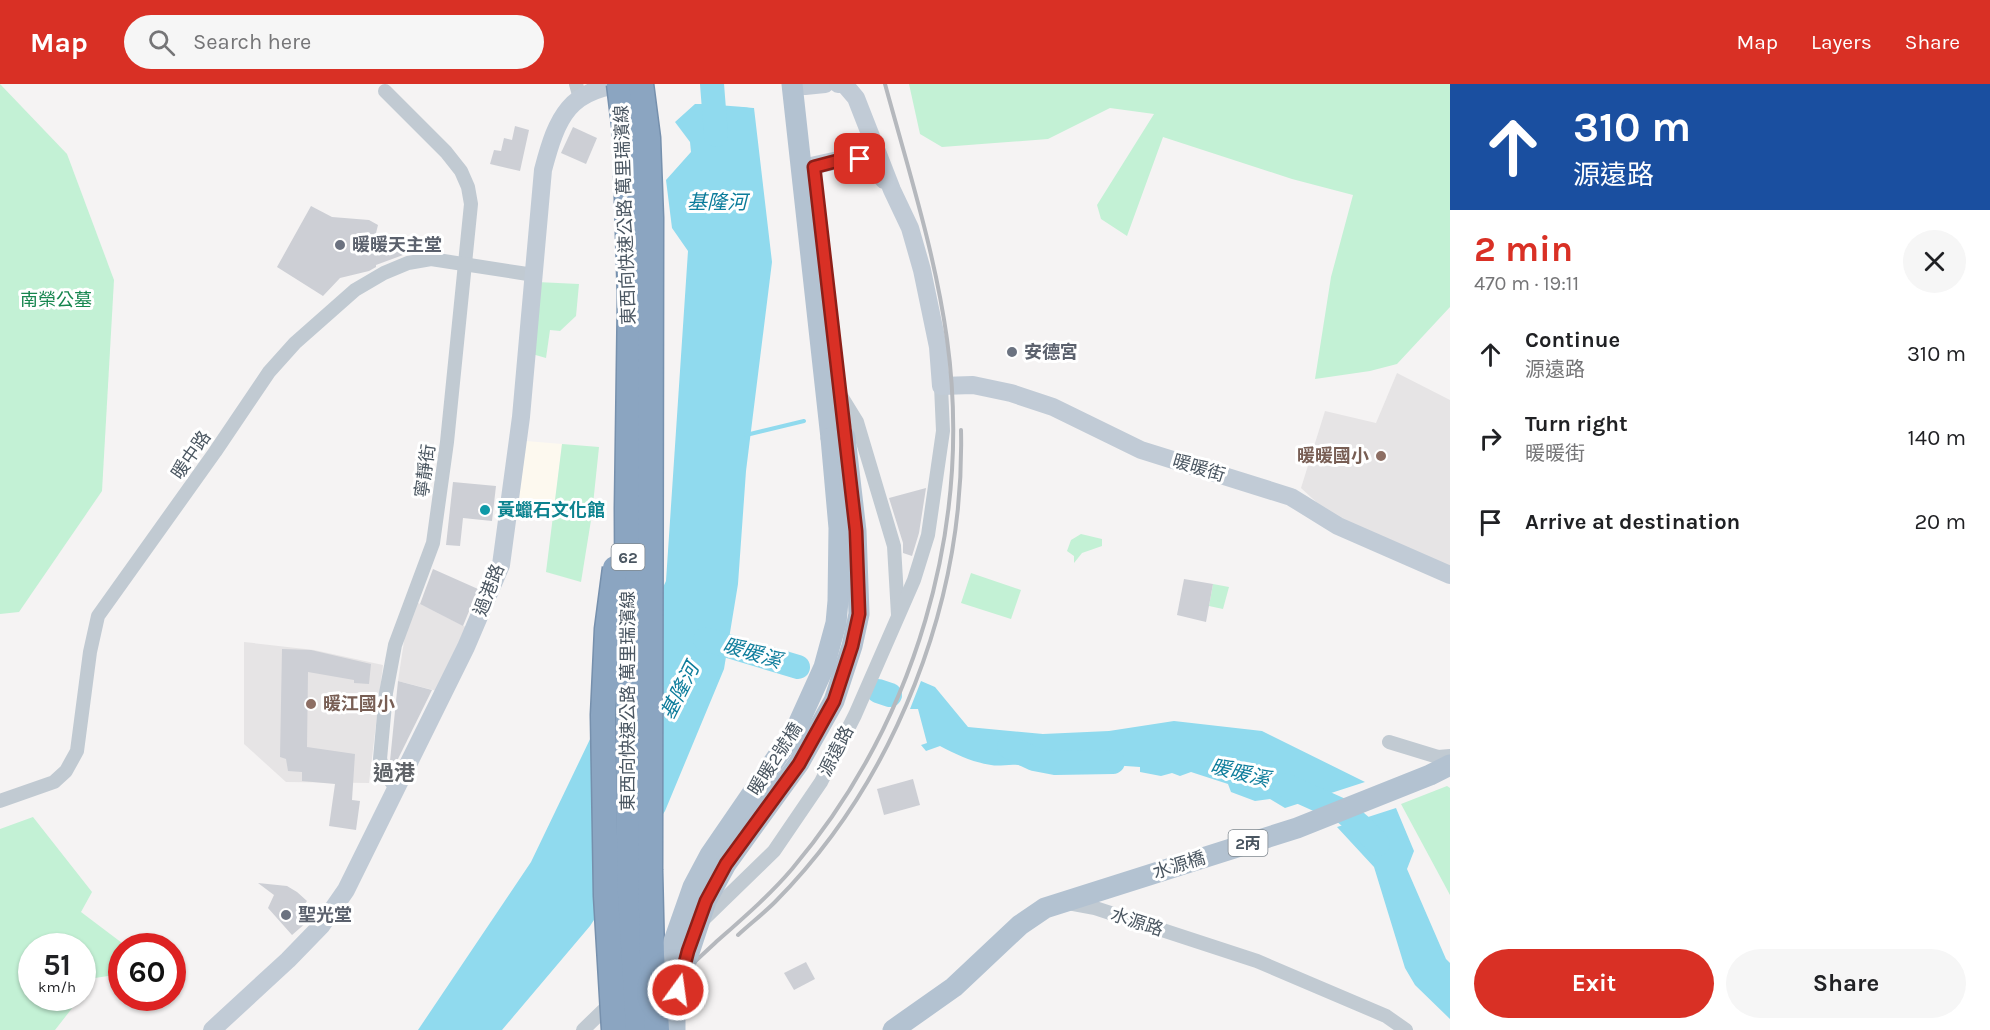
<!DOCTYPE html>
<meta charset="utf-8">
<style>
:root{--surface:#fff;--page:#f6f6f6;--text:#202124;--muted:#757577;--accent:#d93025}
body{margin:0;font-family:Karla,"Noto Sans TC",sans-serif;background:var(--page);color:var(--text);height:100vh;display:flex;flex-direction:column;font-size:22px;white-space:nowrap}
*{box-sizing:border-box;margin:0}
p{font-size:20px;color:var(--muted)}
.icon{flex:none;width:33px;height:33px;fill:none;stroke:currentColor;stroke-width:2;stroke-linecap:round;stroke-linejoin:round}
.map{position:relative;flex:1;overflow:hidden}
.details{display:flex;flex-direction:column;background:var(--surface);width:540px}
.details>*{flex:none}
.guide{background:#1a4fa0;color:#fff;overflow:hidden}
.speed{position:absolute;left:18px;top:849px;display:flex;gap:12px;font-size:30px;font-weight:700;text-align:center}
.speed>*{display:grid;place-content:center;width:78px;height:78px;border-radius:50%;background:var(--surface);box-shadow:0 2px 4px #0004;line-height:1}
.speed small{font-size:15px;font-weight:400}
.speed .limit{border:9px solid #d22;background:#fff;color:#111}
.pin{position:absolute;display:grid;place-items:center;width:51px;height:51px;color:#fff;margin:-26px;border-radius:12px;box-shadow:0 3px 9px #0006}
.me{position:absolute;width:66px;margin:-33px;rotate:14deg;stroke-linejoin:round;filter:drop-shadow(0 0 4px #0008)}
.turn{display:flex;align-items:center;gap:21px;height:126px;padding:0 24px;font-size:27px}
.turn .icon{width:78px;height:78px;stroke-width:2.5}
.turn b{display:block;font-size:42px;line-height:51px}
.round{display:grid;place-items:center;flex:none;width:63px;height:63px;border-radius:32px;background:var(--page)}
.overview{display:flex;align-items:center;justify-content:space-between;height:102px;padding:0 24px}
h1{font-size:36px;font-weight:700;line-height:45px;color:var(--accent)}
.action{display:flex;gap:12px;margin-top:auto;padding:12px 24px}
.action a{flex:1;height:69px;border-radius:36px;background:var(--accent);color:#fff;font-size:24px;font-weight:700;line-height:69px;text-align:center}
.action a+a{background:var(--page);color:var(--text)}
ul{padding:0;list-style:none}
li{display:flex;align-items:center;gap:18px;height:84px;padding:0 24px}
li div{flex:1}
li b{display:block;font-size:22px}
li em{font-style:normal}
header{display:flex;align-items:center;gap:36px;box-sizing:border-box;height:84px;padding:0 30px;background:var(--accent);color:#fff}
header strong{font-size:28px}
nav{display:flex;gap:33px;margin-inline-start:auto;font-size:21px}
.search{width:420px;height:54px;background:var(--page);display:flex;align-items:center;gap:15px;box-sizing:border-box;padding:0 21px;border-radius:33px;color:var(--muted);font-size:22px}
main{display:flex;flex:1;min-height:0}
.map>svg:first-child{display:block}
</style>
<header>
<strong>Map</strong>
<div class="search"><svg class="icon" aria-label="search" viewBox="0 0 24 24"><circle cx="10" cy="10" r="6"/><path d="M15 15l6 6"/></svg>Search here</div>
<nav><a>Map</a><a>Layers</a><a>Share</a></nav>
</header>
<main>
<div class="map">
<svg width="1450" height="946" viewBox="0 0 1450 946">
<rect width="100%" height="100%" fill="#f5f3f3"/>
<polygon fill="#fdf9ef" points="526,357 562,360 553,436 517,432"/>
<g fill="#e6e4e5">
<polygon points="1397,289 1450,316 1450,483 1336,436 1301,404 1325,327 1376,339"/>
<polygon points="416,518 466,543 437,607 398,597 406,544"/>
<polygon points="244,558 314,566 383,581 369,699 286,698 244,660"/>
</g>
<g fill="#c3f1d5">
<polygon points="0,0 67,70 114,196 102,407 19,528 0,530"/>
<polygon points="909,0 1450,0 1450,223 1397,280 1370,287 1315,295 1331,193 1353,111 1292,95 1163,53 1127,152 1101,135 1097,121 1154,30 1110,24 1048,55 942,63 920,50"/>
<polygon points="537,198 579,200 576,232 560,247 550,246 546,274 532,270"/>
<polygon points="562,360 599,363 592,430 581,498 546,488"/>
<polygon points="1081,450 1102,455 1102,462 1082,469 1074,479 1074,472 1067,467 1071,456"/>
<polygon points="971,489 1021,506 1011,535 961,519"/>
<polygon points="1213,500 1229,503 1223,525 1209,522"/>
<polygon points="1447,702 1450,704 1450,811 1401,720"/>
<polygon points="33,733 92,808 81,828 126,862 122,862 121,890 95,894 83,911 82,862 32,862 32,914 80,914 55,946 0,946 0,745"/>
</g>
<g fill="#90daee">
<polygon points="695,20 725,20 754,24 772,178 746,387 738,500 724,585 665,727 590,842 502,946 418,946 531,778 666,497 688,167 672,144 666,96 691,68 690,58 675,38"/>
<path d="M921 597 935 603 968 643 1043 650 1109 647 1174 637 1262 647 1365 698 1285 724 1270 715 1255 717 1231 708 1228 700 1191 688 1180 692 1172 689 1161 692 1140 688V683L1039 676 1025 683C1014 678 1002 683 991 681 972 678 957 671 940 662L926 667 921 661 927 659 918 625H910Z"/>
<polygon points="1396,724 1414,767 1407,785 1446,875 1450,879 1450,935 1415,901 1405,884 1374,783 1337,743"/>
</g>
<polygon fill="#f5f3f3" points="694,17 725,17 755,21 757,24 691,19"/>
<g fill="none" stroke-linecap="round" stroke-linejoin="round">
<polyline stroke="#90daee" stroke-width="4" points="746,351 804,337"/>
<g stroke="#90daee" stroke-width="24">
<polyline points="712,0 716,51"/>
<polyline points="705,555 798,583"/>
<polyline points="878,607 890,611"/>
<polyline points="1009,663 1034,675 1055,679 1113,678"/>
<polyline points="1285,701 1343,727 1363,744 1378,760"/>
</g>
</g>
<g fill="#cdcfd5">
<polygon points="515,42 529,46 520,87 490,80 494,66 501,67 504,54 512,56"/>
<polygon points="573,43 597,54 586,80 561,69"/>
<polygon points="311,122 332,133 369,136 378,141 376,149 403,171 376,181 376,183 369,187 340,194 323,212 277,183"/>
<polygon points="453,398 496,402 492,437 463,434 460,462 446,461"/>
<polygon points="926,404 919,449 912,472 903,469 903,459 889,414"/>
<polygon points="433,485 478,505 463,542 420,520"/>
<polygon points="1184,495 1213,500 1206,538 1177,531"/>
<polygon points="282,565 311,566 371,580 369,600 354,599 354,596 308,588 307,663 355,670 352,716 360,717 356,746 329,742 335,700 302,697 302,688 288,687 286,675 280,673"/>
<polygon points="398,597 432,606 396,679 390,677"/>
<polygon points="913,695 920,721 884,731 877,705"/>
<polygon points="258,799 287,802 297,808 307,817 297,831 307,838 292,851 268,824 274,811"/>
<polygon points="806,878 815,895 794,906 784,889"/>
</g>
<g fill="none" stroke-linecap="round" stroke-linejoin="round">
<g stroke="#c1cad2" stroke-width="14">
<polyline points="576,0 580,14"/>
<polyline points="385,7 446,68 461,87 468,103 471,120 447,358 433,459 395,561 386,609 380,675 385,690 397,705"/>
<polyline points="841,312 857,338 894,462 898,531"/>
<polyline points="1389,658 1438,673 1450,672"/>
<polyline points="0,717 54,698 66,687 77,667 90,568 98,532 215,368 269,288 295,259 355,206 384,189 408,179 431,175 534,191"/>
<polyline points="1068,819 1095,824 1257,877 1386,932 1406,946"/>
<polyline points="702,837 774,767 821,698 855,631 914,496 928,451 943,347 941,302"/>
<polyline points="583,946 614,916"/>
</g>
<g stroke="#c1cbd6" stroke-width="18">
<polyline points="797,0 805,2 825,0"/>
<polyline points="838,0 844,0 856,14 892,106 910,144 922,186 938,263 941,302 973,301 1011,309 1053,323 1141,366 1291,413 1338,442 1450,491"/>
<polyline points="802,84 852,73 874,84 884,96"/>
<path d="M212 946 288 876 321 842 346 806 466 563 501 481 521 333 543 86C557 33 569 3 630 0"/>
</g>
<g stroke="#b3c2d1" stroke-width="21">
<polyline points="792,0 831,354"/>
<polyline points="893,946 954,903 1020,841 1045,824 1297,744 1430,691 1450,681"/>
</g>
<g stroke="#b5b8bd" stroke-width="4">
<path d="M738 851C750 840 764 829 775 818 896 696 965 516 961 346"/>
<path d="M621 946C652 917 684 888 715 859 742 835 769 812 792 785 915 639 973 444 947 255 935 169 908 84 885 0"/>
</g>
<g stroke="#7690ad" stroke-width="27" stroke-linecap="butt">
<g id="highway-bridge">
<polyline points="619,0 625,49 630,214 627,424 629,828 636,946"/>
<polyline points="641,0 648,54 651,134 650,786 652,871 657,946"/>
<polyline points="614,946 606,812 603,631 607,545 615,484"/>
</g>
</g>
<g stroke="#b3c2d1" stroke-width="21">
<polyline points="662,913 674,857 693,803 710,771 795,647 824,583 836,539 838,517 839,444 831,354"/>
<polyline points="675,946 675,918 681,893 706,817 726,780 799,679 834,617 852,562 859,530 856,447 845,353"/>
</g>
<use href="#highway-bridge" stroke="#8ba5c1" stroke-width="24"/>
</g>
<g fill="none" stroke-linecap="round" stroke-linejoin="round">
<g stroke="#8d1f18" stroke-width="15">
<polyline id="route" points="678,906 688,867 706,817 726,780 799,680 834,617 852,562 859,530 856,447 814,83 852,73 860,75"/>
</g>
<use href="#route" stroke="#d93025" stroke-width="10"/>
</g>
<g fill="#6b7280" stroke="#fff" stroke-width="2">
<circle cx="340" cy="161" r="6"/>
<circle cx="1012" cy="268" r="6"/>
<circle cx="286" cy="831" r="6"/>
</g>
<g fill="#8d6e63" stroke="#fff" stroke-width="2">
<circle cx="1381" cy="372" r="6"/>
<circle cx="311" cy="620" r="6"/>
</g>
<circle fill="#0f9aa8" stroke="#fff" stroke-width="2" cx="485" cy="426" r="6"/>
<g text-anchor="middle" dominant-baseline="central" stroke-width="6" stroke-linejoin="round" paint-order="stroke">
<g fill="#fff" stroke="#808990" stroke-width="1.5">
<rect x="611.5" y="460" width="33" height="26" rx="4.5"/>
<rect x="1228.5" y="746" width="39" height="26" rx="4.5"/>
</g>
<g font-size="16" font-weight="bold" fill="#4a5661">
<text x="628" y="473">62</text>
<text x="1248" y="759">2丙</text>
</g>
<g font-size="18" fill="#4a5661" stroke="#fff">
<text transform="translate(625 131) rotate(-92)">東西向快速公路 萬里瑞濱線</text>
<text transform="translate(191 371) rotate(-55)">暖中路</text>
<text transform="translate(1199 384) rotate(17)">暖暖街</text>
<text transform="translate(425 387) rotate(-82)">寧靜街</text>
<text transform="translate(489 506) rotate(-69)">過港路</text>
<text transform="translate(628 617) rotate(-90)">東西向快速公路 萬里瑞濱線</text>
<text transform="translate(836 667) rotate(-63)">源遠路</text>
<text transform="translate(775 675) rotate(-57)">暖暖2號橋</text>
<text transform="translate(1179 781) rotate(-17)">水源橋</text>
<text transform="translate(1137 838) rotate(18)">水源路</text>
</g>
<g font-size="18" font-weight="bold" fill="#5b616d" stroke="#fff" text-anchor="start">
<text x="352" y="161">暖暖天主堂</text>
<text x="1024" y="268">安德宮</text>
<text x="298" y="831">聖光堂</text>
</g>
<g font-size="18" fill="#17864f" stroke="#fff">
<text x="56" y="216">南榮公墓</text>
</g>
<g font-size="18" font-weight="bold" fill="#785e54" stroke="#fff" text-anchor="end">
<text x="1369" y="372">暖暖國小</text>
<text x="323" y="620" text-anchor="start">暖江國小</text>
</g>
<g font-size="18" font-weight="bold" fill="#0d838f" stroke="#fff" text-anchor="start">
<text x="497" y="426">黃蠟石文化館</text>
</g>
<g font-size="20" font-style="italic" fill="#0c7c9b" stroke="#fff">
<text x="717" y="118">基隆河</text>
<text transform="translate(752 569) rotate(17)">暖暖溪</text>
<text transform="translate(680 607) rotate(-63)">基隆河</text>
<text transform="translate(1240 689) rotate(14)">暖暖溪</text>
</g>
<g font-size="21" font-weight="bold" fill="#5f6368" stroke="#fff">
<text x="394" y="689">過港</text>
</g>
</g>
</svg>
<div class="speed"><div>51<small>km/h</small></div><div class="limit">60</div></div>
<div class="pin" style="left:860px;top:75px;background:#d93025"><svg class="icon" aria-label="arrive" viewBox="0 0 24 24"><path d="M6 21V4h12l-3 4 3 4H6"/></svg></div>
<svg class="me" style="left:678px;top:906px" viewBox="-20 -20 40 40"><circle r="17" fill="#d93025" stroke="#fff" stroke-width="3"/><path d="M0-11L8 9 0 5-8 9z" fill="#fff"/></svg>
</div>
<section class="details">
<div class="guide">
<div class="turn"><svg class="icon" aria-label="ahead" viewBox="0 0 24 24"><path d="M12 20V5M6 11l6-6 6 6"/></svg><div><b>310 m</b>源遠路</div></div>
</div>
<div class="overview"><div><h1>2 min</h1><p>470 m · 19:11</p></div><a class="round"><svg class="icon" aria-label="close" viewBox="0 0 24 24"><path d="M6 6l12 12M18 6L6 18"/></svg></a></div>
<ul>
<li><svg class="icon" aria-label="ahead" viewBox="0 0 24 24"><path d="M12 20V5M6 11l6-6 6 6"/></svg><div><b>Continue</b><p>源遠路</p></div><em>310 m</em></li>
<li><svg class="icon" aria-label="right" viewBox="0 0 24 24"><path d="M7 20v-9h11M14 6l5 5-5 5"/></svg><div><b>Turn right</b><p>暖暖街</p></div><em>140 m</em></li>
<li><svg class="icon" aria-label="arrive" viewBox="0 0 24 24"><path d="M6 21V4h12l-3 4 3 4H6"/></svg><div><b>Arrive at destination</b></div><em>20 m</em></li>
</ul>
<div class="action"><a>Exit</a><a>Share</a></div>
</section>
</main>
